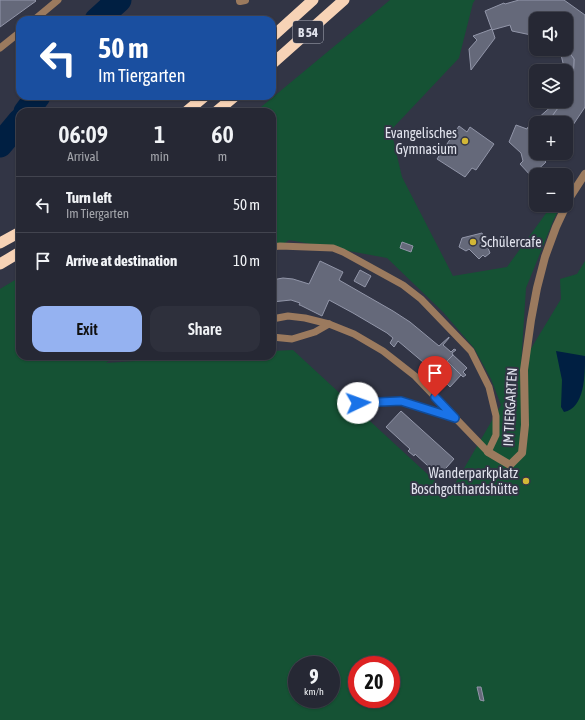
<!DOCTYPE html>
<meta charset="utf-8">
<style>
:root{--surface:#262834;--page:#2e303c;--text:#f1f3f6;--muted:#a4a6ac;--line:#42444f;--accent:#95b2f1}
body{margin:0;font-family:"Asap Condensed",sans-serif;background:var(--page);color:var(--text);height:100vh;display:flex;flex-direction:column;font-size:15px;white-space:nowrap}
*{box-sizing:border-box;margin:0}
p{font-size:13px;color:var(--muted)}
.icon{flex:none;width:22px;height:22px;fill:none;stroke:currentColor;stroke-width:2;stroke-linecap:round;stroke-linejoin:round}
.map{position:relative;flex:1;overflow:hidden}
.drawer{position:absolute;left:16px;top:108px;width:260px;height:252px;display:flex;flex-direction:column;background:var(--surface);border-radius:12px;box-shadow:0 1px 3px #0004,0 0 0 1px var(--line)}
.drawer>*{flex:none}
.guide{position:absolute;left:16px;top:16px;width:260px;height:84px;border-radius:12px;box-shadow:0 1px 3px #0004,0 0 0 1px var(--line);background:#1a4fa0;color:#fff;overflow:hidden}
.buttons{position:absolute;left:529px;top:12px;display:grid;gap:8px}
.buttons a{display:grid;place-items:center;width:44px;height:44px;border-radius:8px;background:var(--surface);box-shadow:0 1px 3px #0004,0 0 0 1px var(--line);font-size:20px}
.speed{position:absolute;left:288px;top:656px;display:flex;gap:8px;font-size:20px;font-weight:700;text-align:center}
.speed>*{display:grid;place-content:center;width:52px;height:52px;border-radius:50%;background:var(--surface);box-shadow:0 1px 3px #0004,0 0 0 1px var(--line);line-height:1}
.speed small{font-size:10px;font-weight:400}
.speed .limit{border:6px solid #d22;background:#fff;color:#111}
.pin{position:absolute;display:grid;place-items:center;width:34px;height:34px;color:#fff;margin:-41px -17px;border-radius:50% 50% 50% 0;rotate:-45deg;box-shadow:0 0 4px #0007}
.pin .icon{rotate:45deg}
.me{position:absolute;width:44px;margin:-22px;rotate:87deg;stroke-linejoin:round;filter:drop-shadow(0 0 3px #0008)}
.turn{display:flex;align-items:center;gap:14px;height:84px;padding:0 16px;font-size:18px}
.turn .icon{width:52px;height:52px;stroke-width:2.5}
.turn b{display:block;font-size:28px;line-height:34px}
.eta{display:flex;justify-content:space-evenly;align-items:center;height:68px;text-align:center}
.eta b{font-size:24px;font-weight:600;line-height:28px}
.cta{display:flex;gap:8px;margin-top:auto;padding:8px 16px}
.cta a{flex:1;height:46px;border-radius:12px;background:var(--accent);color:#111;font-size:16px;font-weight:600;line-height:46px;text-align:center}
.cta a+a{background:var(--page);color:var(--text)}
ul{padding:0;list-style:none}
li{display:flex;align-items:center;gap:12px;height:56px;padding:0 16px;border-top:1px solid var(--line)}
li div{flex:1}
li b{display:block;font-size:15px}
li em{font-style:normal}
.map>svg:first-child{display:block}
</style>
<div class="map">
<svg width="585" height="720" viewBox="0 0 585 720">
<rect width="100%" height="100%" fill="#323545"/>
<path fill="#155234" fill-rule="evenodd" d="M390 0H475L473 3 459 58 391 130 402 177 453 276 507 267 552 205H561L554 219 526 288 521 365 561 299 560 279 577 274 585 261V720H0V289L20 277V356H116L106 363 208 356H272V351L293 350 449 494 501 405 491 379 474 348 443 312 387 258 289 240 272 252V112H255ZM297 665H331V699H297ZM357 665H391V699H357Z"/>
<path fill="#001f42" d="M556 351 585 356C585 375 585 408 564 412L561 407 562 380Z"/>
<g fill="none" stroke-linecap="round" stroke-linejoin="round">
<g stroke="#001f42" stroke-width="25">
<polyline points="97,20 119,0"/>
<polyline points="26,112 38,96"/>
<polyline points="0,145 20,121"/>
</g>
</g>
<g fill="#65697a" stroke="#9296a9">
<polygon points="0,0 35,0 36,1 0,27"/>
<polygon points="519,0 564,0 585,15 585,107 567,134 570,136 566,140 566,123 547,123 563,101 566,101 566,96 573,85 574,59 566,48 566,19 536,19 536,36 512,31 510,25 492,30 485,11 504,3 505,4"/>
<polygon points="492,29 495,38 471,70 469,49 477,40 473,36"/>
<polygon points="566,48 574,59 573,85 566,96 566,71 561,71 563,63 561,55 551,49 566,49"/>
<polygon points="555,101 563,101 547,123 536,123 536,130 528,127 554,104"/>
<polygon points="516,125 527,129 528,127 536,130 536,153 550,153 543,159 546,162 531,176 520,164 523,161 521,153 509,142"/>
<polygon points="459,126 467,132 470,127 494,144 476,170 472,168 465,177 437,159"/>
<polygon points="482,233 490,253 485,257 483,255 479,259 469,249 466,251 459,247 462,238"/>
<polygon points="402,242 413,246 411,252 400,248"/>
<polygon points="320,261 343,272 339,280 393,311 410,322 439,346 449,337 449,338 443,345 451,352 454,349 456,350 452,353 453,355 436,373 398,341 394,347 390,343 393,338 387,333 353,313 329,300 322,316 300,305 299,305 300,303 291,300 272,302 272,280 283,278 293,279 309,284"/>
<polygon points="360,270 371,276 365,287 354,281"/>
<polygon points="452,354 467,368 463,372 466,375 463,377 447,361 453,355"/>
<polygon points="447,361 461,375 450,387 436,373"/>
<polygon points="401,411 454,459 439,476 415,454 414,456 408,451 410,449 386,427"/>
<polygon points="477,687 481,687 484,701 480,700"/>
</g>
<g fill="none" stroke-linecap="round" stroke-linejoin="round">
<g stroke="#9b7a5e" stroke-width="7">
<polyline points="34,20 58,0"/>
<polyline points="0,48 20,32"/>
<polyline points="272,247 280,246 333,248 343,252 403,285 421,299 471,351 489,387 496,416 496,435 488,452 415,376 383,351 354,334 329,324 305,318 288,316 272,319"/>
<polyline points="272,337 292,339 315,332 329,324"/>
<polyline points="358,403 401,401 455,418"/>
</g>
<g stroke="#9b7a5e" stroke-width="8">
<polyline points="240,1 245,0"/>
<polyline points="488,452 510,465 522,453 525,425 524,370 531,320 537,288 545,257 556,227 570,197 585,174"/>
</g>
<g stroke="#f7d3b6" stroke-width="11">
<polyline points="272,37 313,0"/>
<polyline points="272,64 344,0"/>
<polyline points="186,112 205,96"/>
<polyline points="216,112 235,96"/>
<polyline points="0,243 20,232"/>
<polyline points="0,264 20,252"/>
</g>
</g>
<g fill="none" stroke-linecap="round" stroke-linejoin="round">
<g stroke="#114b97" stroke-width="10">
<polyline id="route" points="358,403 401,401 455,418 435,397"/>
</g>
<use href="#route" stroke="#1a73e8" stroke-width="7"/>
</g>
<g fill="#d2b736" stroke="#323545" stroke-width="1.5">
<circle cx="465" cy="141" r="4"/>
<circle cx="473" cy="242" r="4"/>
<circle cx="526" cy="481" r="4"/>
</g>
<g text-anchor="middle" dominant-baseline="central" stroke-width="4" stroke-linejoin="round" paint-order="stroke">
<rect fill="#323545" stroke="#acafbb" stroke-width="1" x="293" y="21" width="30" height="22" rx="3"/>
<g font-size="13" font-weight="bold" fill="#e1e3ed">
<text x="308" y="32">B 54</text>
</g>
<g font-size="14" fill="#e1e3ed" stroke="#323545" text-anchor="end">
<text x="457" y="133">Evangelisches<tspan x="457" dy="16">Gymnasium</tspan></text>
<text x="481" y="242" text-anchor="start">Schülercafe</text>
<text x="518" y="473">Wanderparkplatz<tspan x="518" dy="16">Boschgotthardshütte</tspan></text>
</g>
<g font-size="14" fill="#e1e3ed" stroke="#323545">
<text transform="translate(510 407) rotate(-87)">IM TIERGARTEN</text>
</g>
</g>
</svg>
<div class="buttons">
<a><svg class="icon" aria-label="sound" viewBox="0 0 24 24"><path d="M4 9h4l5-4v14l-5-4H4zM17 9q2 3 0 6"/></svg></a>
<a><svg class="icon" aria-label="layers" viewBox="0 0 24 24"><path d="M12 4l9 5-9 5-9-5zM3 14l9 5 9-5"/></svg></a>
<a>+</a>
<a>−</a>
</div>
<div class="speed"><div>9<small>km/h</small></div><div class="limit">20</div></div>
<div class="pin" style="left:435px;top:397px;background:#d93025"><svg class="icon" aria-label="arrive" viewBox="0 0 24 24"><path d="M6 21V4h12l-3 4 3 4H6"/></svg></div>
<svg class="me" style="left:358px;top:403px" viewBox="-20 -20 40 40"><circle r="19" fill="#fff"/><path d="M0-13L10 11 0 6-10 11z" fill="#1a73e8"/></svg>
<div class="guide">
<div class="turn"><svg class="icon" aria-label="left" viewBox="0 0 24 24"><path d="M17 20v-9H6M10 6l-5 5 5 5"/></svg><div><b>50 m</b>Im Tiergarten</div></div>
</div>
<section class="drawer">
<div class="eta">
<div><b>06:09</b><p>Arrival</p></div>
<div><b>1</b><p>min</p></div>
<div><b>60</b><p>m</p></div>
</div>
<ul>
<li><svg class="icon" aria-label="left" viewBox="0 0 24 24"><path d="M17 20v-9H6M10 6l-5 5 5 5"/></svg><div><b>Turn left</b><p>Im Tiergarten</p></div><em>50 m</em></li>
<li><svg class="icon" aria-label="arrive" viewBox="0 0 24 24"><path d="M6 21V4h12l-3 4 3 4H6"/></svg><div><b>Arrive at destination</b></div><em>10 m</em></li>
</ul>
<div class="cta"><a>Exit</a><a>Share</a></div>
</section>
</div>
